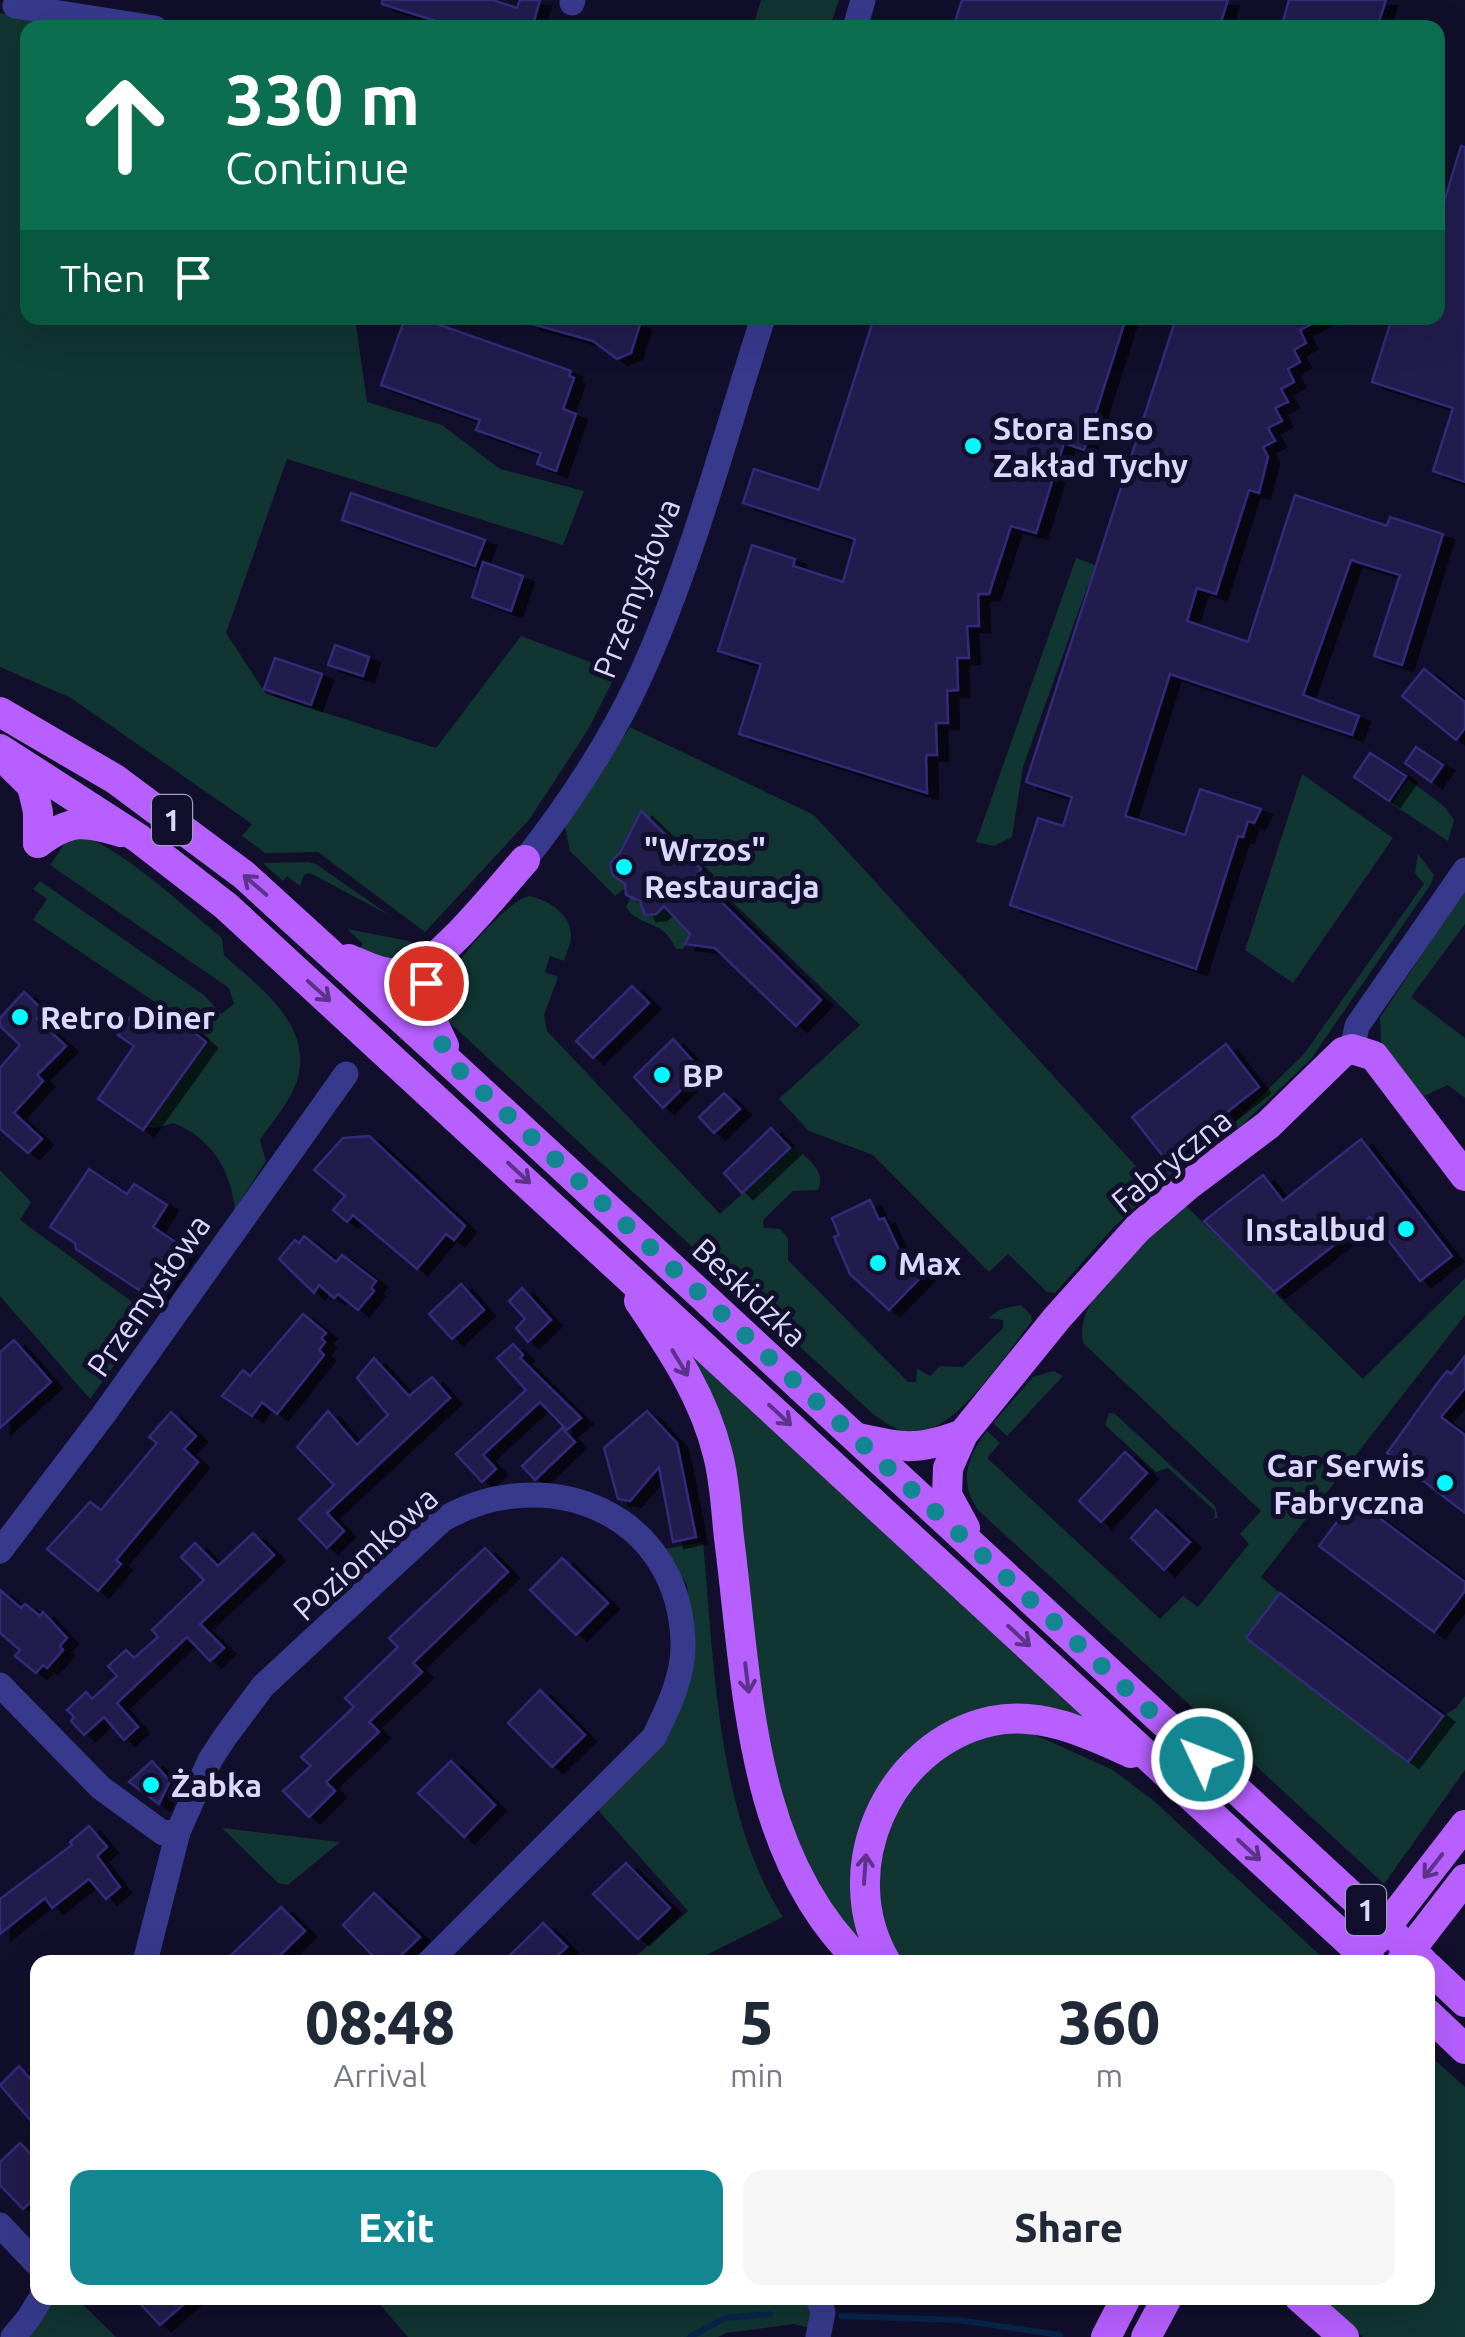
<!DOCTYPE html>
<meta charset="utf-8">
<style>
:root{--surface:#fff;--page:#f6f6f7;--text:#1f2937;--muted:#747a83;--accent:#138791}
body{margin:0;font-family:Ubuntu,sans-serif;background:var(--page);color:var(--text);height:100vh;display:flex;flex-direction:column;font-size:38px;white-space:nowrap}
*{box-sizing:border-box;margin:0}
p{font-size:32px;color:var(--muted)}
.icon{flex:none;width:55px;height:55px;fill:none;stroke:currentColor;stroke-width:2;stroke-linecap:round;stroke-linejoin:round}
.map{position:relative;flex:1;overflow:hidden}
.panel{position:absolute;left:30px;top:1955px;width:1405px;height:350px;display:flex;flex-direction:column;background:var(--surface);border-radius:20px;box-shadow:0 10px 40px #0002}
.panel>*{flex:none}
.guide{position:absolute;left:20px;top:20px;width:1425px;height:305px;border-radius:20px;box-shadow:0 10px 40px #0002;background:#0b6e4f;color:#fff;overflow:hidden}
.pin{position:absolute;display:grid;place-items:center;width:85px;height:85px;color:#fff;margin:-42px;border:5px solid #fff;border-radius:50%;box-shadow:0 2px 10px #0007}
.me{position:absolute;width:110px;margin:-55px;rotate:313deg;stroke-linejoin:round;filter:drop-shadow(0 0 8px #0008)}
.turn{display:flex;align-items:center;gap:35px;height:210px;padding:0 40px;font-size:45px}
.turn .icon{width:130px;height:130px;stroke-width:2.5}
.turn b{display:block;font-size:70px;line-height:85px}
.then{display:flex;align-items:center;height:95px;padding:0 40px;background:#0003;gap:20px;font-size:38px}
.eta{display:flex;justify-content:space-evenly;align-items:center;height:170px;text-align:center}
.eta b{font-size:60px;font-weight:800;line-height:70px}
.primary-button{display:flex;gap:20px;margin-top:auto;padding:20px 40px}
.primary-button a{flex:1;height:115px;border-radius:20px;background:var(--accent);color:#fff;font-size:40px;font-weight:800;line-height:115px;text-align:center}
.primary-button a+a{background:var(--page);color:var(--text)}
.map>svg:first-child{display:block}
</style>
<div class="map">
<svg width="1465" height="2337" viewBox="0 0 1465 2337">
<defs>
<filter id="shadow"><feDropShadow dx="11" dy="6" stdDeviation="0" flood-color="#0009"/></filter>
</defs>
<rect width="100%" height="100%" fill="#110f2b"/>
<g fill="#113531">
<polygon points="761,0 839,0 830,27 753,27"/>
<polygon points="0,13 83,27 28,28 28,318 355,318 367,402 442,425 500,469 584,491 563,545 287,459 226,633 266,694 436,748 521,636 617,672 589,728 529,820 425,932 318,852 265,853 242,836 252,824 71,698 0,667"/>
<polygon points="1076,558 1095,565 1023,767 1012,837 994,846 976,842"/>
<polygon points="630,727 814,815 1156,1188 1113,1228 1055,1293 1047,1292 1008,1254 989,1272 873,1155 809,1131 779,1099 860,1025 641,814 622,853 610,863 612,874 628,886 615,896 570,851 565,827"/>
<polygon points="1302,774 1393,838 1293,983 1245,950"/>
<polygon points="1408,779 1445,807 1454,820 1448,841 1392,804"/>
<path d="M81 834C134 858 178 902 222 938L224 955C260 988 314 1025 297 1081 290 1102 272 1122 260 1140L266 1161 235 1209C230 1169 212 1139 174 1123L155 1128 147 1127 210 1039 33 920 47 899 33 889 40 881 205 996 221 1014 234 1004 229 988 50 865 69 837Z"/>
<polygon points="1418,854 1434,875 1431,884 1311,1059 1242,1125 1169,1177 1165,1173 1237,1120 1304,1054 1424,884 1415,873"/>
<polygon points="308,862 316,864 389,915 310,873 304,875 300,886 287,876 283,881 263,863"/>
<polygon points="1465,889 1465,924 1411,997 1465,1038 1465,1098 1448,1085 1422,1097 1381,1043 1380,1018"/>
<path d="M529 896C547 899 571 914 571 935 571 944 566 953 564 961L550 956 545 972 558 977 544 1015 547 1031 720 1214 795 1146C807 1159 827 1171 818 1190L793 1191 763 1220 764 1228 780 1229 788 1238V1260L908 1382H916L917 1368 930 1376 940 1366 963 1367 1003 1328V1320L988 1318 1001 1309 1021 1305 1031 1315 1032 1321C1007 1352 957 1432 915 1432 898 1433 886 1423 873 1414L449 1022C444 1011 440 1003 443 991 449 967 505 902 529 896Z"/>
<path d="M631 897 640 899 645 915 657 913 664 906 692 935 683 949H676C662 917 640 929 626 907Z"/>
<path d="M347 929 409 941 424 952C397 969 387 960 359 949L363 944Z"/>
<polygon points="0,1170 31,1202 20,1220 150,1315 90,1399 0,1296"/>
<path d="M1186 1206 1363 1379 1465 1278V1315L1261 1577 1280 1593 1246 1638 1408 1761 1443 1716 1456 1708 1465 1696V1770L1384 1884 978 1510C958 1481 967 1458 987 1431L1000 1443 987 1458 1160 1619 1183 1596 1198 1607 1249 1544 1240 1534 1261 1511 1083 1343C1073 1292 1151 1237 1186 1206Z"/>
<polygon points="690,1353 1085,1712 1083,1719 993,1714 877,1799 873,1962 811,1888 776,1789"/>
<polygon points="1053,1371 1063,1376 1007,1436 993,1423 1033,1377"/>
<polygon points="1109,1413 1115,1414 1215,1506 1218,1518 1201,1521 1214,1519 1215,1511 1168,1468 1156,1472 1105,1425"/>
<path d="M703 1542C714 1660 717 1816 783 1917L692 1962H629L688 1911 597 1809 694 1655 687 1585 664 1549Z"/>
<polygon points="1000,1733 1031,1733 1113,1770 1154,1801 1324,1959 1321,1962 902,1962 884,1938 876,1846 916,1775 964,1744"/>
<polygon points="222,1828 340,1842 288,1885 278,1883"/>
<polygon points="1428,2054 1465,2087 1465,2337 1363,2337 1317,2298 1428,2298"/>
<polygon points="55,2298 76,2298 116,2337 26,2337"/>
<polygon points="374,2298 807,2298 813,2329 794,2324 726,2333 718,2337 408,2337"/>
</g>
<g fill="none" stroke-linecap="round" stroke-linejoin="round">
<g stroke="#07254b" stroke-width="6">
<polyline points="841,2316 958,2320 1060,2335"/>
<polyline points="690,2337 725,2318 770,2314"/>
</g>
</g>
<g fill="#201a4d" stroke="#342a7a" stroke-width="2.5" filter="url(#shadow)">
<polygon points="382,0 492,0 517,8 520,0 540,0 532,28 458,28 382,4"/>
<polygon points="962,0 1228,0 1219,28 953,28"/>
<polygon points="1289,0 1386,0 1377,28 1281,28"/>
<polygon points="1461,146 1465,147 1465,482 1433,471 1453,408 1372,382 1392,318 1438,318 1438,222"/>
<polygon points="405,318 420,318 571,371 569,376 574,378 563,409 576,414 556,471 537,464 541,453 476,430 480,420 381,385"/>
<polygon points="529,318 619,318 640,324 631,353 617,359 593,341 529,323"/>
<polygon points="874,318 1126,318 1084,450 1064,443 1036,533 1011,526 989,594 978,594 979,626 967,626 969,658 957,658 958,690 947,691 948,723 936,723 937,755 926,755 927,793 739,734 761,664 718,651 752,545 795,559 793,566 843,582 855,539 743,503 754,469 819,490"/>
<polygon points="1176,318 1324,318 1300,330 1306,343 1294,350 1300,362 1288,369 1294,382 1281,389 1288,402 1275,408 1282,421 1268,428 1275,441 1263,447 1268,457 1259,493 1249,490 1216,594 1197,588 1187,621 1248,642 1295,495 1387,526 1390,517 1443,534 1402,665 1374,656 1400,575 1351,560 1303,695 1359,716 1352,735 1170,674 1125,816 1185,835 1200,789 1261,809 1254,823 1248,821 1243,837 1238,836 1196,969 1010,905 1038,818 1063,826 1072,797 1026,782"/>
<polygon points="351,493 485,540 475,566 342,520"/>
<polygon points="483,562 523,576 511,611 472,597"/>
<polygon points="335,645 369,657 363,676 328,665"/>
<polygon points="275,658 322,674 311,705 264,689"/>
<polygon points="1424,669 1465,702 1465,728 1456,740 1402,696"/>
<polygon points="1416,747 1443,765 1431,782 1405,763"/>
<polygon points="1370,753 1406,776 1389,801 1354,777"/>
<polygon points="641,811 701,869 695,876 821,1000 796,1026 715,948 685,944 690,934 664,906 656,914 645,915 640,901 626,895 625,884 612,874 610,863 620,853"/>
<polygon points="632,986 649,1003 593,1058 576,1041"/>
<polygon points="24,992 44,1011 37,1019 66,1046 37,1075 43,1081 14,1113 42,1139 28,1153 0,1129 0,1068 20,1045 0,1026 0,1018"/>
<polygon points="139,1004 171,1026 176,1018 206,1042 143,1130 98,1099 134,1046 118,1035"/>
<polygon points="673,1039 701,1070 663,1108 634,1077"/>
<polygon points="1226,1044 1259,1087 1166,1160 1132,1117"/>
<polygon points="724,1093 740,1109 714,1133 699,1117"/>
<polygon points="771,1128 790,1148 742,1193 724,1173"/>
<polygon points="369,1136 465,1226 454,1240 446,1234 417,1269 353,1215 347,1222 333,1210 345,1196 314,1170 343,1138"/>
<polygon points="1361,1139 1452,1256 1420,1281 1370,1217 1274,1292 1204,1221 1263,1175 1283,1201"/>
<polygon points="89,1169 127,1194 134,1184 167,1205 153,1227 186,1249 153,1299 76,1249 75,1243 50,1227"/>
<polygon points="870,1200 879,1220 884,1218 900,1252 923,1275 889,1310 850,1274 834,1237 839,1235 832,1218"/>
<polygon points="304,1236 336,1262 342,1255 376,1281 371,1288 374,1291 358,1310 338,1294 334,1298 319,1285 314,1293 279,1259 295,1240 299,1243"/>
<polygon points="461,1284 484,1310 452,1339 429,1314"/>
<polygon points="522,1288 551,1320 528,1342 516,1328 525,1319 509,1301"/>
<polygon points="303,1314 326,1333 321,1338 325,1342 319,1350 324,1355 277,1414 262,1402 252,1416 222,1396 243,1370 250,1376"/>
<polygon points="14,1340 51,1382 0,1428 0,1352"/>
<polygon points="513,1344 523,1355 520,1358 581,1418 567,1430 540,1402 483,1455 496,1469 482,1482 456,1454 526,1390 497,1358"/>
<polygon points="1465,1356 1465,1388 1441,1417 1465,1435 1465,1513 1387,1453 1436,1385 1447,1371 1451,1374"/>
<polygon points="374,1358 409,1396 432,1377 450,1398 327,1513 344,1531 327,1548 299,1519 334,1485 297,1447 328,1411 357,1445 388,1415 357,1378"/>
<polygon points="647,1411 677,1443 696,1537 673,1542 659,1467 630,1501 618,1499 604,1448"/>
<polygon points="171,1412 196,1436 184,1449 198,1462 116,1560 121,1564 98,1591 47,1549 90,1502 101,1510 157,1443 149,1437"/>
<polygon points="562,1428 575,1442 535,1480 522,1466"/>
<polygon points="1125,1452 1147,1473 1101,1522 1079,1501"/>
<polygon points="1354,1499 1465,1582 1465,1591 1434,1632 1319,1546"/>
<polygon points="1156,1510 1190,1542 1164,1570 1131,1538"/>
<polygon points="253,1533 274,1555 200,1624 224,1648 210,1661 187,1637 117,1703 138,1727 124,1740 104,1717 84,1735 71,1721 74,1717 67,1710 86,1692 92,1699 117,1676 108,1666 126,1650 134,1658 158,1637 152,1630 204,1580 181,1557 195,1543 218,1566"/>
<polygon points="485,1548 508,1572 413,1663 422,1672 369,1722 379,1732 326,1782 335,1791 309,1817 283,1791 311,1766 301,1757 354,1707 345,1698 398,1647 389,1638"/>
<polygon points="562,1558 608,1603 576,1635 530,1590"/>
<polygon points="0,1590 21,1608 25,1604 40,1616 43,1612 67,1638 60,1646 63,1650 47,1668 43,1665 36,1673 15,1656 20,1650 0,1633"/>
<polygon points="1280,1593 1443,1716 1408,1762 1246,1638"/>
<polygon points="540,1690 585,1735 552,1767 508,1723"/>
<polygon points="152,1761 170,1781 159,1804 129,1782"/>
<polygon points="451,1761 495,1805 464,1837 418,1793"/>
<polygon points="89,1826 107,1847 97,1856 120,1887 106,1899 89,1879 52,1908 45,1898 0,1934 0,1899 72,1845 70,1842"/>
<polygon points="626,1863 670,1908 638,1939 593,1894"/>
<polygon points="374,1893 420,1937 394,1962 379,1962 343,1925"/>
<polygon points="281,1907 305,1931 273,1962 224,1962"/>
<polygon points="543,1923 567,1947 551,1962 503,1962"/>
<polygon points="19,2066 38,2088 38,2129 0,2085"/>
<polygon points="20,2143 38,2161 38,2196 23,2209 0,2185 0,2162"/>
<polygon points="135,2298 191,2298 160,2325"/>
</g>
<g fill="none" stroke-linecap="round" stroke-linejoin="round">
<g stroke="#373a8c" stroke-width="25">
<polyline points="572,3 573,0"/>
<polyline points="15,6 155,28"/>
<polyline points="855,28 863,0"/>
<path d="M525 860C568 805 609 744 639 679 692 564 724 438 763 318"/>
<polyline points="1352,1049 1357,1026 1465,870"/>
<polyline points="0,1551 104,1414 346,1074"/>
<polyline points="0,1685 101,1788 163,1833 178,1832"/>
<path d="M145 1962 178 1832 210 1760 225 1737 263 1686 442 1520C547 1459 680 1513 683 1643 684 1676 668 1708 654 1737L429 1962"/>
<polyline points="0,2225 38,2265"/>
<polyline points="818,2298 823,2312 818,2337"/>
<polyline points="13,2337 28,2319 41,2298"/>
</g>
<g stroke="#b75fff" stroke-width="30">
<polyline points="0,712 115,779 244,875 459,1071 1423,1962"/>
<polyline points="0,749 138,838 226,906 1371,1962"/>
<polyline points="9,763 32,786 38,812 38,843"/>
<path d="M38 843C70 819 84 821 121 832"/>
<polyline points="436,957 423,1002 444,1046"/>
<path d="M349 959C368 967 386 977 408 973 438 967 502 885 525 860"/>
<path d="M639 1301C672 1350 704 1397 718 1455 725 1482 726 1511 729 1538 748 1684 748 1854 861 1962"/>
<path d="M858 1438C905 1448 917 1451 963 1434"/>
<polyline points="965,1528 947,1495 948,1468 963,1434 1057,1318 1138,1228 1187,1186 1268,1125 1343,1052 1352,1049 1374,1056 1465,1176"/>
<polyline points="1375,1941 1465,1825"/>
<path d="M886 1962C832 1871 887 1744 992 1721 1041 1711 1087 1733 1131 1753"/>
<polyline points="1401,1962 1465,1879"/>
<polyline points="1428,1967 1465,2002"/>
<polyline points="1428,2014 1465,2049"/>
<polyline points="1300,2298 1344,2337"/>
<polyline points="1106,2337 1126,2298"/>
<polyline points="1146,2337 1167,2298"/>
</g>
</g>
<defs><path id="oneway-shaft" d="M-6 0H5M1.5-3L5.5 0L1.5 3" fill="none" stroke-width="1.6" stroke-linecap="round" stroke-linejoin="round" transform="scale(2.5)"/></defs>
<g stroke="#5c338a">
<use href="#oneway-shaft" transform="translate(255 885) rotate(-139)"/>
<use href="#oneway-shaft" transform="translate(319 991) rotate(42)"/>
<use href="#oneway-shaft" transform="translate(519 1173) rotate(43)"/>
<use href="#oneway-shaft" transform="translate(680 1363) rotate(59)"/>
<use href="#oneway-shaft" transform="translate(780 1415) rotate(43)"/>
<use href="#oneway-shaft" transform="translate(1019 1636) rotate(43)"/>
<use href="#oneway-shaft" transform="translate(747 1678) rotate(83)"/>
<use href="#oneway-shaft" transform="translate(1249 1850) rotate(43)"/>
<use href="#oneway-shaft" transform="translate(1433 1866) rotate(128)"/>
<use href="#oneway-shaft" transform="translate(865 1869) rotate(-86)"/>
</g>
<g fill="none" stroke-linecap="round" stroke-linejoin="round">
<path stroke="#138791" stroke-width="18" stroke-dasharray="0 32.4" d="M426 983C420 1017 442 1043 459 1070L1202 1759"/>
</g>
<g fill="#04f9ff" stroke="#110f2b" stroke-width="4">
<circle cx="973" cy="446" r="10"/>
<circle cx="624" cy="867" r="10"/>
<circle cx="20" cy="1017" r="10"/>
<circle cx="662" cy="1075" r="10"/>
<circle cx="1406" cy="1229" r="10"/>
<circle cx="878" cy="1263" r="10"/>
<circle cx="1445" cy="1483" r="10"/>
<circle cx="151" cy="1785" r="10"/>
</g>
<g text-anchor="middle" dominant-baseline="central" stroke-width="10" stroke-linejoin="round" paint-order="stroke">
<g fill="#110f2b" stroke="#9e9cbf" stroke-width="2.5">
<rect x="152" y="795" width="40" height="50" rx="8"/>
<rect x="1346" y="1885" width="40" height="50" rx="8"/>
</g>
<g font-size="30" font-weight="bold" fill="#dad8ff">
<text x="172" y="820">1</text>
<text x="1366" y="1910">1</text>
</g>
<g font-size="32" font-weight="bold" fill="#dad8ff" stroke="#110f2b" text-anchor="start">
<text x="993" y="428">Stora Enso<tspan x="993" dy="37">Zakład Tychy</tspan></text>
<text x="644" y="849">"Wrzos"<tspan x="644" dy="37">Restauracja</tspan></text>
<text x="40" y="1017">Retro Diner</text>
<text x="682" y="1075">BP</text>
<text x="1386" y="1229" text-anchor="end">Instalbud</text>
<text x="898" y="1263">Max</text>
<text x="1425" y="1465" text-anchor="end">Car Serwis<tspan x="1425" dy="37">Fabryczna</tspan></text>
<text x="171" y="1785">Żabka</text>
</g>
<g font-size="32" fill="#dad8ff" stroke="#110f2b">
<text transform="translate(636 588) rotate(-69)">Przemysłowa</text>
<text transform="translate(1171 1160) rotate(-39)">Fabryczna</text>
<text transform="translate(750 1292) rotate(43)">Beskidzka</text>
<text transform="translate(148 1295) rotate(-55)">Przemysłowa</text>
<text transform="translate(365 1553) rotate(-42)">Poziomkowa</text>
</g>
</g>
</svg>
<div class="pin" style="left:426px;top:983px;background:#d93025"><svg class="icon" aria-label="arrive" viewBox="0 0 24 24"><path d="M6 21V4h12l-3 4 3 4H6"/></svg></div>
<svg class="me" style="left:1202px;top:1759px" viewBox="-20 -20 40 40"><circle r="17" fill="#138791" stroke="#fff" stroke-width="3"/><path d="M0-11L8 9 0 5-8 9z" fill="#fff"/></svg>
<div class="guide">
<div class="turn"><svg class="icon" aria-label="ahead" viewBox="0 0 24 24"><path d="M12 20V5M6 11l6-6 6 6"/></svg><div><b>330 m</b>Continue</div></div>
<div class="then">Then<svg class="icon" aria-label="arrive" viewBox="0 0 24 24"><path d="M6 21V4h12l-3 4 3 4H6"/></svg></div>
</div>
<section class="panel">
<div class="eta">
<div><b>08:48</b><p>Arrival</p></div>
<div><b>5</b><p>min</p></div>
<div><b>360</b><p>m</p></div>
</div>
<div class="primary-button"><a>Exit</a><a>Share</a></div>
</section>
</div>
